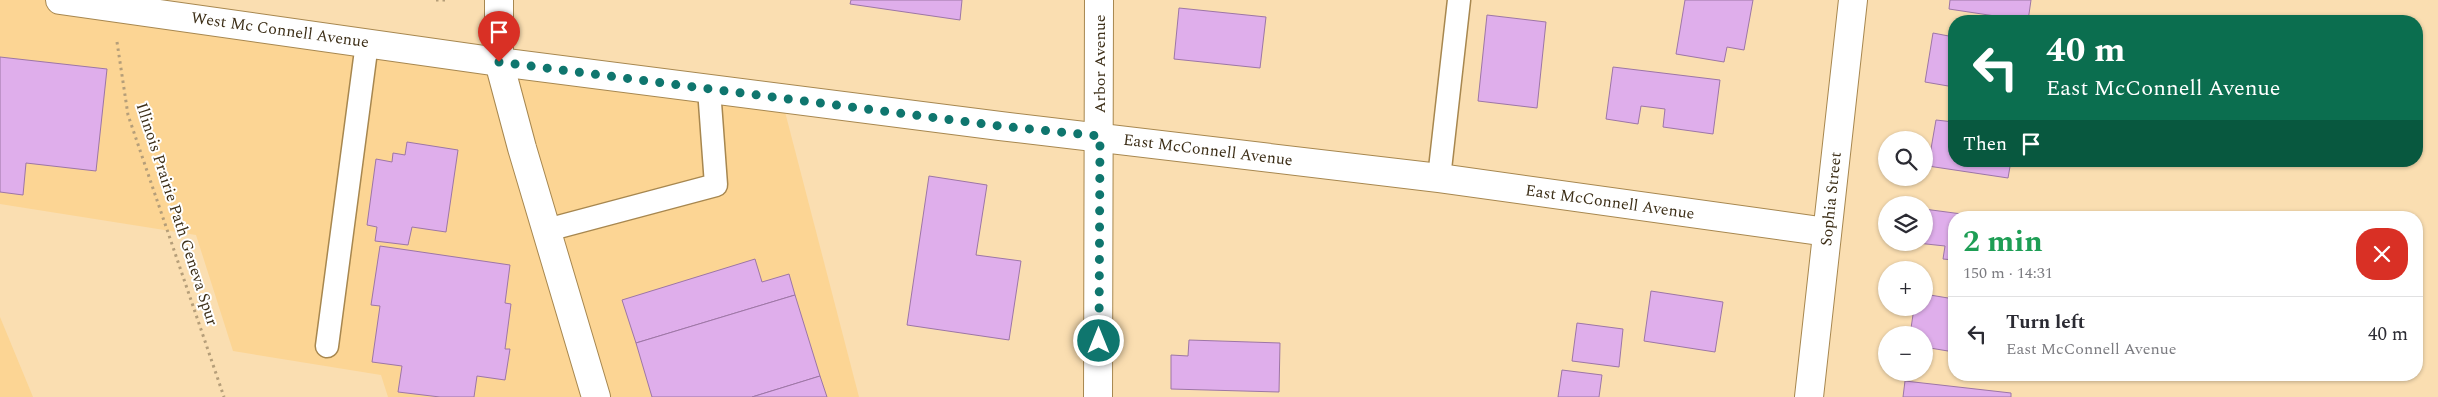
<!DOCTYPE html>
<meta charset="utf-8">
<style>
:root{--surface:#fff;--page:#f2f2f3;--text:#2b2b33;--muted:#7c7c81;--line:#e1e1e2}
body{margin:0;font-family:Spectral,serif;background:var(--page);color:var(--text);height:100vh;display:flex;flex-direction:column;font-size:19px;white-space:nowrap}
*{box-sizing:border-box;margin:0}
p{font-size:16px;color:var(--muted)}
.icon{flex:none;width:28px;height:28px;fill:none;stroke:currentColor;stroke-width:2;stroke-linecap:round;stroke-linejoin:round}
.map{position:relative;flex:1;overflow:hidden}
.drawer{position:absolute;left:1948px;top:211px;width:475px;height:170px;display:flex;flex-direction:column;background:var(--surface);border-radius:20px;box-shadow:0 1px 4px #0004}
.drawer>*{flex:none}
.guide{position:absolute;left:1948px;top:15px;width:475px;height:152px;border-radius:20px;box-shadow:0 1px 4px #0004;background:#0b6e4f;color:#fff;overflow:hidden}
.controls{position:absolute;left:1878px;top:131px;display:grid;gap:10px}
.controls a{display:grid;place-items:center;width:55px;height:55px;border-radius:50%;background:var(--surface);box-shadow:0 1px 4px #0004;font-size:25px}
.pin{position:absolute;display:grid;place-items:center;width:42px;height:42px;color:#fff;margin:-51px -21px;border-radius:50% 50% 50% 0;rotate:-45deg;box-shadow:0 0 5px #0007}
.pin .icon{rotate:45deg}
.me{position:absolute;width:55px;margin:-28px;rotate:0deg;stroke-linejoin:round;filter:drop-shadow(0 0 4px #0008)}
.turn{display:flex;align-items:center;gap:18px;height:105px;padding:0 15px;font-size:22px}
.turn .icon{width:65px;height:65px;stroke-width:2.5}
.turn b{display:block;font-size:35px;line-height:42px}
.then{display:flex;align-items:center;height:48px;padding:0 15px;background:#0003;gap:10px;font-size:19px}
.round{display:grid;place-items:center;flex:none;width:52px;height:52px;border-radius:20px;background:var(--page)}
.overview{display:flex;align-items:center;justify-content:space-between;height:85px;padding:0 15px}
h1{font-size:30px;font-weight:700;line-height:38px;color:#1e9e55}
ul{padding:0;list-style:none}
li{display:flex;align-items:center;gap:15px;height:75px;padding:0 15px;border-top:1px solid var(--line)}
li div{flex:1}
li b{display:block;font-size:19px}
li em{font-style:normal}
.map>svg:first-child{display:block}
</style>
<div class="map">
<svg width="2438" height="397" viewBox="0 0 2438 397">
<rect width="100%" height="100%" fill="#fadeb1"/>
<g fill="#fcd594">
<polygon points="0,0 53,0 492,70 588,397 388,397 381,375 233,351 196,235 0,204"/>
<polygon points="514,72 784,108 859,397 610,397"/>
<polygon points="0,317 33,397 0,397"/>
</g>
<g fill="#dfaeeb" stroke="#9d76a6">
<polygon points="851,0 962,0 960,20 850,4"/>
<polygon points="1685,0 1753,0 1744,50 1727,47 1724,62 1676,54"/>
<polygon points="1950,0 2031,0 2028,21 1949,9"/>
<polygon points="1179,8 1266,17 1260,68 1174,59"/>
<polygon points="1487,15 1546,22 1537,108 1478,101"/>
<polygon points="1933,33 1954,37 1954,87 1925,82"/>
<polygon points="0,57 107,69 96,171 26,163 23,195 0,192"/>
<polygon points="1613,67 1720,80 1713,134 1663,127 1665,109 1641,106 1638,124 1606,119"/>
<polygon points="1936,120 1954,122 1954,161 2011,161 2008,178 1928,166"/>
<polygon points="407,142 458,150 446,232 412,227 408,245 375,241 377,227 367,225 376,159 392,162 393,153 405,155"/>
<polygon points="929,176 987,185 976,255 1021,261 1009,340 907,325"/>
<polygon points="1924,209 1992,218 1954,218 1954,260 1943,259 1945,246 1917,243 1924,242"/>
<polygon points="380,246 510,265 505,303 511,304 505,349 510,349 505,380 477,376 474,397 440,397 398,392 402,366 372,362 380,306 371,305"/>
<polygon points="755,259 762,282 789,274 795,295 636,343 622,300"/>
<polygon points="1651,291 1723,302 1715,352 1644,341"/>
<polygon points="1924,294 1954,299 1954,352 1924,347 1924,335 1910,335 1914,308 1924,308"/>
<polygon points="795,295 820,376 752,397 652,397 636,343"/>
<polygon points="1577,323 1623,329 1619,367 1572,361"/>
<polygon points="1189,340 1280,343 1279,392 1171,389 1171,355 1188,356"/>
<polygon points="1562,370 1602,375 1599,397 1558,397"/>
<polygon points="820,376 827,397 752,397"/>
<polygon points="1905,381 2011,393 2011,397 1903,397"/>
</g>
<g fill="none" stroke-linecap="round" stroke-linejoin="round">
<g stroke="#a7874f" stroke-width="25">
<g id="service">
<polyline points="1439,178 1459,0"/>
<polyline points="547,230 716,185 709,89"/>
<polyline points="327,346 367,43"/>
</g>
</g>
<g stroke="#a7874f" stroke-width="30">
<g id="minor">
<polyline points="60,0 499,62 1000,126 1439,178 1827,232"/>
<polyline points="499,0 499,62 522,148 596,397"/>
<polyline points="1098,397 1099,0"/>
<polyline points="1809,397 1853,0"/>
</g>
</g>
<g stroke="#b59e79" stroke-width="3" stroke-dasharray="2.5 4" stroke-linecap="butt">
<polyline points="436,0 445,0"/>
<polyline points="117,42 128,115 224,397"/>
</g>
<use href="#service" stroke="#fff" stroke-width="22"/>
<use href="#minor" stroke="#fff" stroke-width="28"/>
</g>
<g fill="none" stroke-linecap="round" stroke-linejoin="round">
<polyline stroke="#0f766e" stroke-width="9" stroke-dasharray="0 16.2" points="499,62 1000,126 1100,136 1099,341"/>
</g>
<g text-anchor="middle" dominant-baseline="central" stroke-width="4" stroke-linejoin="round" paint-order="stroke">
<g font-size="16" fill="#3d2f18" stroke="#fff">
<text transform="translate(280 30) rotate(8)">West Mc Connell Avenue</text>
<text transform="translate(1100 64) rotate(-90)">Arbor Avenue</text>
<text transform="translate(1208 150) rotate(7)">East McConnell Avenue</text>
<text transform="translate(1831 199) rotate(-84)">Sophia Street</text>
<text transform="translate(1610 202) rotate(8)">East McConnell Avenue</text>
<text transform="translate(177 214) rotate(72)">Illinois Prairie Path Geneva Spur</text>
</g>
</g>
</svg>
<div class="controls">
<a><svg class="icon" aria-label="search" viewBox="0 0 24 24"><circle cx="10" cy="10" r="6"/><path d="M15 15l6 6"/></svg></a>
<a><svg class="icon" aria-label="layers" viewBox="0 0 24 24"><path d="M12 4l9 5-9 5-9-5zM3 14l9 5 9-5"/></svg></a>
<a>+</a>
<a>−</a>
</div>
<div class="pin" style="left:499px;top:62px;background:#d93025"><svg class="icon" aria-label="arrive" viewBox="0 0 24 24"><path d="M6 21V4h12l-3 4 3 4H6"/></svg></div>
<svg class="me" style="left:1099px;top:341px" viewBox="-20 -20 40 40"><circle r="17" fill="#0f766e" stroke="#fff" stroke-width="3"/><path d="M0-11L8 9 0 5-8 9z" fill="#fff"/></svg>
<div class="guide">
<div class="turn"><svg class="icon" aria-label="left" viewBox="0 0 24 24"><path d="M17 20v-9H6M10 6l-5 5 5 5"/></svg><div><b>40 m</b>East McConnell Avenue</div></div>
<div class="then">Then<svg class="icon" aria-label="arrive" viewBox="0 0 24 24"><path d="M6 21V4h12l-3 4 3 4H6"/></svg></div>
</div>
<section class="drawer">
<div class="overview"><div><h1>2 min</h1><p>150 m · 14:31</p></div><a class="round" style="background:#d93025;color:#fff"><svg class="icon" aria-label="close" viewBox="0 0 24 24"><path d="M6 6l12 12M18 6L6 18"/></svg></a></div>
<ul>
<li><svg class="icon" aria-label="left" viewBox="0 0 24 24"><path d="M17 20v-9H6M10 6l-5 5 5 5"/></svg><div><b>Turn left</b><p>East McConnell Avenue</p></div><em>40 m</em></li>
</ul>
</section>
</div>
